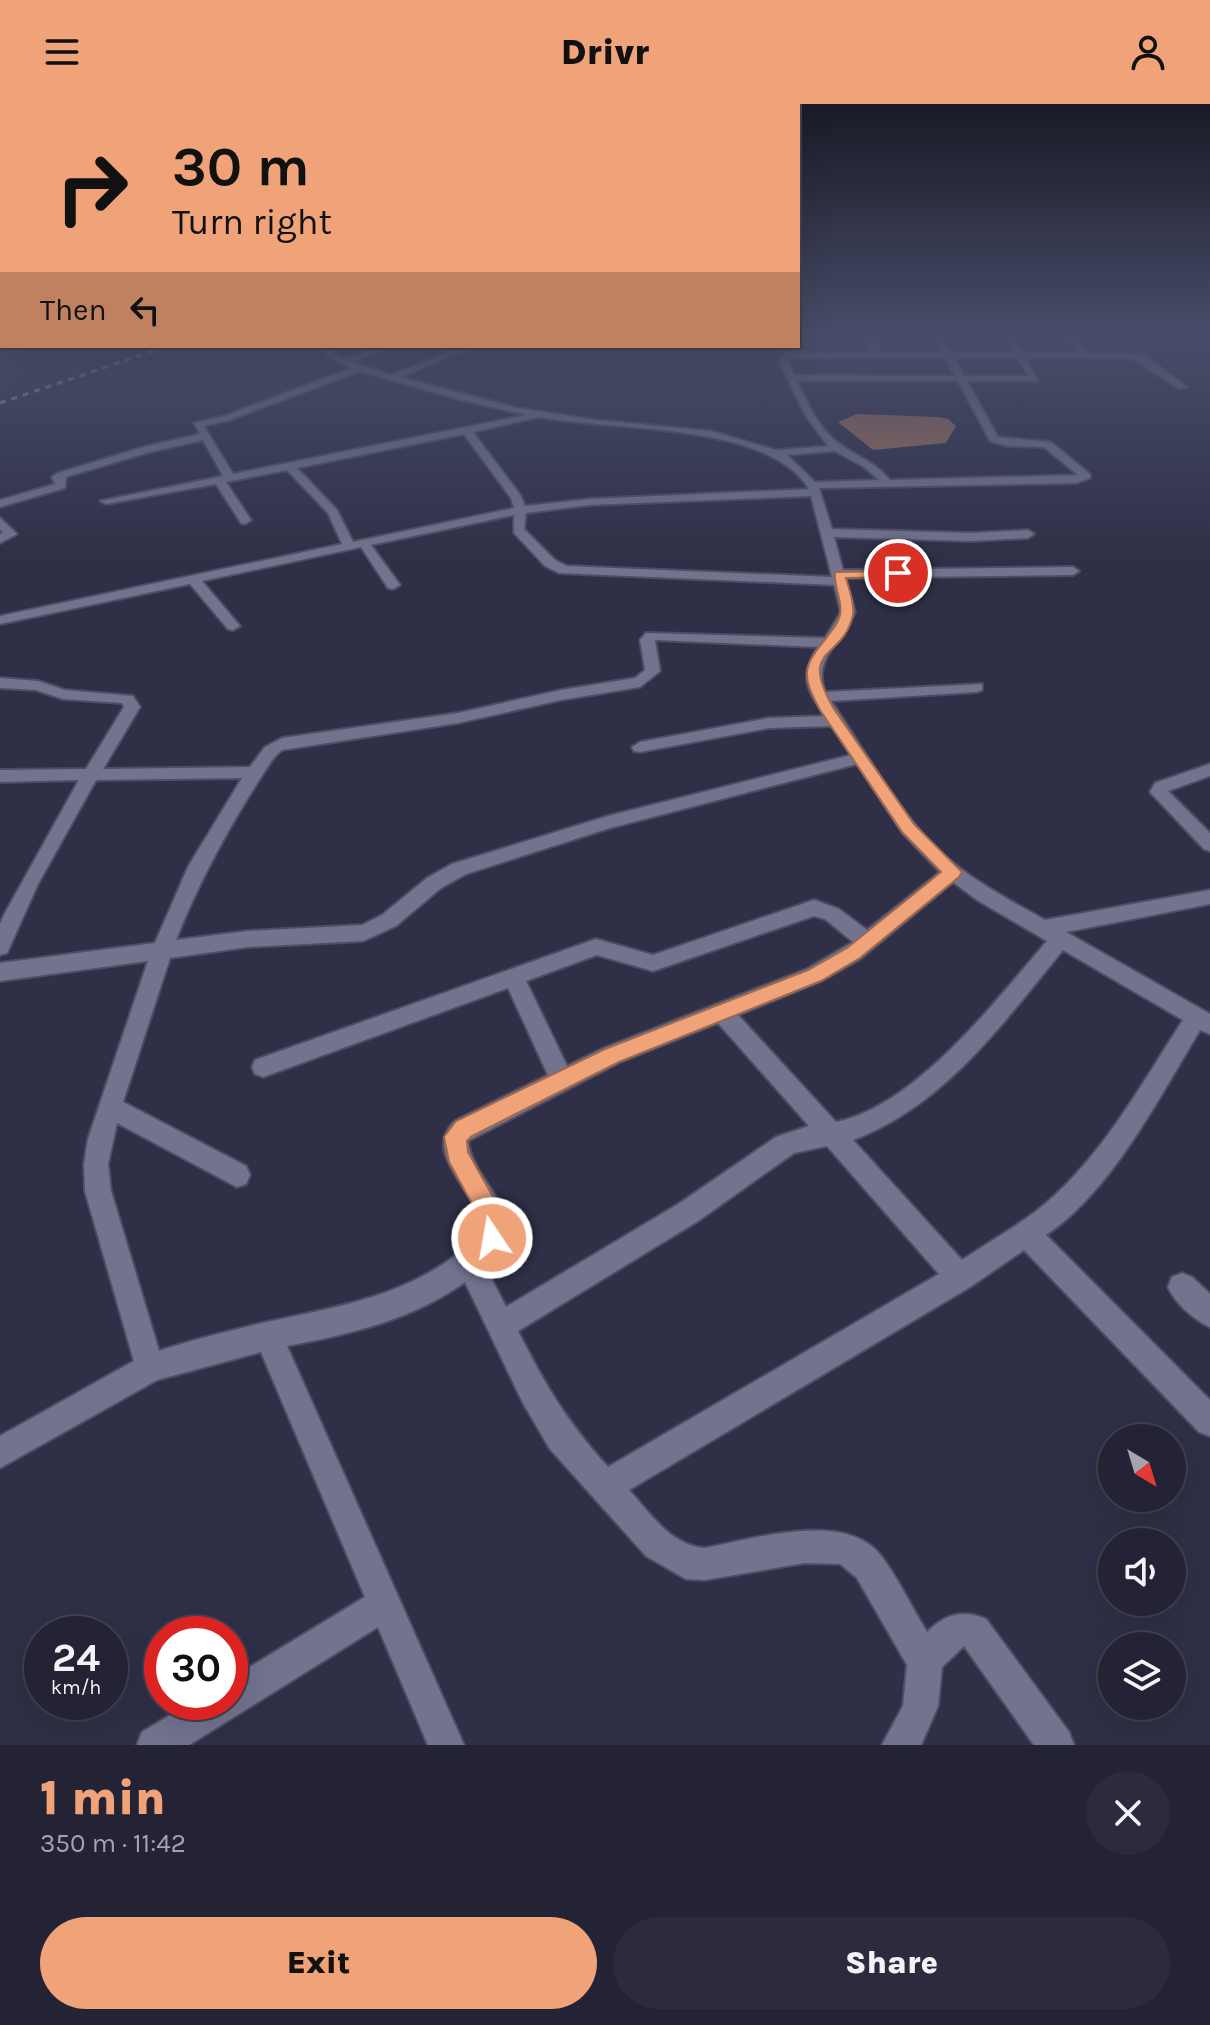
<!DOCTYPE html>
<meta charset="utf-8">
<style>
:root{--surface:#232335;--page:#2b2b3d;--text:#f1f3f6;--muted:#a3a4ad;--line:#404050;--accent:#f0a279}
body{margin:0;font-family:Karla,sans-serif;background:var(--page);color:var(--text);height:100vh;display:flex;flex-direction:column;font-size:30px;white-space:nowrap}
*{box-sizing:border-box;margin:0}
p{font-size:26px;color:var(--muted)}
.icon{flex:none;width:44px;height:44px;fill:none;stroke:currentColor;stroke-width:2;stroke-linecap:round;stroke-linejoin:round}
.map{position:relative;height:1641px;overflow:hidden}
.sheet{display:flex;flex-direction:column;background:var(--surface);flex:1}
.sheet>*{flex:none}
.guide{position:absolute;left:0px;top:0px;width:800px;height:244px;box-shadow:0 8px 32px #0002,0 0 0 2px var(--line);background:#f0a279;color:#111;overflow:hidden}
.needle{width:52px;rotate:142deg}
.controls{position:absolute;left:1098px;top:1320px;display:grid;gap:16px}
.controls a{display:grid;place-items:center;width:88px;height:88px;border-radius:50%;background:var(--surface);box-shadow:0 8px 32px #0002,0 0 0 2px var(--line);font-size:40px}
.speed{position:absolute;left:24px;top:1512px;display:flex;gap:16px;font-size:40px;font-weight:700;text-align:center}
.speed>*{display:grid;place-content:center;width:104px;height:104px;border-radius:50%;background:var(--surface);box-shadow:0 8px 32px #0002,0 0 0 2px var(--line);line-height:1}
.speed small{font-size:20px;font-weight:400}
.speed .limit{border:12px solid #d22;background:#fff;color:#111}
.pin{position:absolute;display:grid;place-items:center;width:68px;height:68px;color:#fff;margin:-34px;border:4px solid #fff;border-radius:50%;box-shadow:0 2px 8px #0007}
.me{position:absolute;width:88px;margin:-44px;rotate:348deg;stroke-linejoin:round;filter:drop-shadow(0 0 6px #0008)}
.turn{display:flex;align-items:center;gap:28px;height:168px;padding:0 40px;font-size:36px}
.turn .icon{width:104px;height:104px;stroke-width:2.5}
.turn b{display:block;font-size:56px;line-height:68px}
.then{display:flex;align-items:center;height:76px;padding:0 40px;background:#0003;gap:16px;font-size:30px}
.round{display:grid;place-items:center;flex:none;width:84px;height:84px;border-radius:42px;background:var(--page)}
.overview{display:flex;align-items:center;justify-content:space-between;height:136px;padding:0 40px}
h1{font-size:48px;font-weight:800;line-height:60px;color:var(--accent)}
.cta{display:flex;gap:16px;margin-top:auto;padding:16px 40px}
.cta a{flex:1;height:92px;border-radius:48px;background:var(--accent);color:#111;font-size:32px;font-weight:800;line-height:92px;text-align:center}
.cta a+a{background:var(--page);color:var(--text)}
header{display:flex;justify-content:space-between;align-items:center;height:104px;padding:0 40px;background:var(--accent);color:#111;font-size:36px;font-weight:800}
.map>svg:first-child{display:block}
</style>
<header><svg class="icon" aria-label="menu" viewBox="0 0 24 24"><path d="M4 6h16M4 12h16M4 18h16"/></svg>Drivr<svg class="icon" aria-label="person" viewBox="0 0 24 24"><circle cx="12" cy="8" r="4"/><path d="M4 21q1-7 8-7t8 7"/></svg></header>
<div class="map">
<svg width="1210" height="1641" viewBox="0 0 1210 1641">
<rect width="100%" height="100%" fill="#2f2f47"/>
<polygon fill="#9d6f57" points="857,310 937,313 948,315 956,322 946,339 873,346 838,318"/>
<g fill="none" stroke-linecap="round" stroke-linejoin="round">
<g stroke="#4e4d62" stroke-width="4">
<g id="minor">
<path d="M864 228H872L881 248H943L932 228H940L951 248H1014L1001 228H1009L1022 248H1079L1061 228H1070L1088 248 1144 251 1187 283 1179 285 1132 254H1026L1038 277H967L998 333 1051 338 1090 370V374L1076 379 819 384 832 425 971 429 1028 426 1034 430 1028 434 971 437 834 433 843 466 1073 463 1079 467 1073 471 845 474 855 508C843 534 812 557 825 588L982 580V586L977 588 831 597C864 645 903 717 947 754 977 779 1011 797 1045 816L1210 786V800L1066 828 1210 910V930L1200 926C1160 992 1111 1088 1046 1131L1210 1296V1332L1199 1328 1024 1146 970 1183 629 1386C650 1409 671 1442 705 1444 754 1435 847 1405 882 1453 899 1476 912 1504 927 1528 945 1510 963 1505 986 1515L1069 1628 1074 1641H1034L964 1542 942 1563 938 1602 921 1641H882L903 1602 907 1561 857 1474 840 1460 805 1459 705 1476 686 1475 646 1452 550 1345 523 1299 465 1178C412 1216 350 1230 287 1242L464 1641H428L378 1523 189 1641H137L142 1628 192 1598H230V1575L365 1493 261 1248 157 1276 0 1364V1332L134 1257 85 1087 84 1060 88 1035 148 857 0 877V859L155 839 188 763 242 674 96 676 38 780 7 849 0 851V820L4 811 79 676 0 678V666L86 665 124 603 122 599 63 595 36 586 0 584V574L38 577 65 586 133 592 140 603 103 665 250 663 265 643 282 634 458 609 561 586 635 574 645 566 640 536 646 529 825 534 841 508 834 481 559 469 545 462 514 429V411L371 441 400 481 393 485 388 484 361 443 202 477 240 522 233 526 228 525 190 480 0 520V512L342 440 328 409 287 366 226 378 251 416 245 420 241 419 216 380 106 400 100 397 223 372 203 336 150 348 66 373 65 384 0 403V396L55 380 52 373 58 369 143 343 200 330 194 319 224 312 352 264 329 254 322 242H330L335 250 345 255 380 242H392L352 258 391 271 464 242H475L400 273 517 304 596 316 711 327 776 346 828 342 805 311 779 257 785 248H872ZM788 254H946L955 272 794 271ZM954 254H1017L1029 272H964ZM360 267 457 295 526 311 233 370 204 322 230 316ZM797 277H958L990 337 1007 342 1044 343 1078 371 890 376C877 360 861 354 844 343 820 328 809 302 797 277ZM539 313C609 327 770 318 809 385L589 395 525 402 521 392 473 328ZM464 330 511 394 514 404 353 438 337 406 297 364ZM835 347 864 363 879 376 815 378 787 351ZM811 392 832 473 567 462 555 456 524 425 526 409 589 401ZM655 536 818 543C798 574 808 586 825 612L769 614 640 638 632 643 634 647 640 648 769 624 832 622 851 651 608 712 452 760 427 774 382 811 362 821 248 827 176 836C199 777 229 723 263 670 269 661 273 653 282 646L458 619 561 596 640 583 660 567ZM857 660 902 728 940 768 867 826 839 805 814 796 653 851 596 835 255 956 252 963 255 970 263 973 508 884 548 971 455 1017C424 1045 466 1080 478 1108 486 1126 474 1138 460 1148 399 1196 328 1204 254 1221 222 1229 191 1236 159 1247L111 1087 108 1060 117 1019 237 1083 246 1080 250 1071 246 1062 123 998 170 854 248 843 363 837 396 822 441 784 466 770 610 724ZM953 778 977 796 1047 837C996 896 916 1002 836 1018L738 911 821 877 860 855ZM814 812 825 815 853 838 807 865 604 944 567 962 526 877 597 851 653 867ZM1063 846 1183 916C1140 982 1099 1059 1035 1108 1012 1125 986 1140 962 1156L853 1036C944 1002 1003 919 1063 846ZM718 919 809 1022 776 1033 680 1099 506 1203 485 1162C540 1111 474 1085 468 1037L620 958ZM827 1042 939 1170 608 1363C567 1318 545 1281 518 1227L698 1117 794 1049Z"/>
<polygon points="0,238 2,238 4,242 0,244"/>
<polygon points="0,414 17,430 0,439 0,430 3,429 0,425"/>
<polygon points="1210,660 1210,672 1168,687 1210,729 1210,747 1204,745 1150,688 1155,679"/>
<path d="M1182 1169 1192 1173 1210 1190V1223C1194 1216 1175 1199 1168 1183L1172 1173Z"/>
</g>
</g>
<use href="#minor" fill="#72738f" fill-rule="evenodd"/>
<polyline stroke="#9899ac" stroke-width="3" stroke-dasharray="6 6" stroke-linecap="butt" points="0,299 168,242"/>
</g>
<linearGradient id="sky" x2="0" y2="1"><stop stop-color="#1a1a27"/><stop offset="0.5" stop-color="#474d69"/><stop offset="1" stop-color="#474d69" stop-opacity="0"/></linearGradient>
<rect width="1210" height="458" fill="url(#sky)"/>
<path fill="#f0a279" stroke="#9c694f" stroke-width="2" d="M902 467 904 469 898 473 846 474C849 485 855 500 853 511 843 557 797 541 834 605L914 720 962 768 959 773 860 854 821 877 619 958 472 1032 467 1037 468 1048 507 1118 501 1143 492 1146 484 1143 480 1134 483 1120 449 1058 444 1033 456 1017 605 945 808 866 847 844 941 768 902 728 820 606C801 571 802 563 827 533 832 526 838 520 840 511 843 497 833 481 835 468Z"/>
</svg>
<div class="controls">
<a><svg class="needle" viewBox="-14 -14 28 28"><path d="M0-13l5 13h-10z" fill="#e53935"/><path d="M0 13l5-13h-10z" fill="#a3a4ad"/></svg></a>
<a><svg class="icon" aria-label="sound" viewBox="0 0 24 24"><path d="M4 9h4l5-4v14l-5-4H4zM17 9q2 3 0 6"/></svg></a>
<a><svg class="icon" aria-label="layers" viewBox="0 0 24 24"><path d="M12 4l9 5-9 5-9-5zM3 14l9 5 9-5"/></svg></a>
</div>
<div class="speed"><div>24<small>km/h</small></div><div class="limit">30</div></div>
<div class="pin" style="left:898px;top:469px;background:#d93025"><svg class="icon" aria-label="arrive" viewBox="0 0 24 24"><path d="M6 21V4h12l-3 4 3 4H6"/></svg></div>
<svg class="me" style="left:492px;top:1134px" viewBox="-20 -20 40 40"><circle r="17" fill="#f0a279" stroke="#fff" stroke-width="3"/><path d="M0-11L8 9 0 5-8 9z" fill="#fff"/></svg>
<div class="guide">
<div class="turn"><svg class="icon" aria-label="right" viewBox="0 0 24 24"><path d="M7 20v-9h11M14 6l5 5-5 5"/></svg><div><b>30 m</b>Turn right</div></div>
<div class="then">Then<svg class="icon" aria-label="left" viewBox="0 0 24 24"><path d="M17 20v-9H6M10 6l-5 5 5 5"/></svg></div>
</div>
</div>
<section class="sheet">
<div class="overview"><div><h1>1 min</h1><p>350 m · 11:42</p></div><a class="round"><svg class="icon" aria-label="close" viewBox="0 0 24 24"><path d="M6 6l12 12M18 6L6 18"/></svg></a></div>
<div class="cta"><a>Exit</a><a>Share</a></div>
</section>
